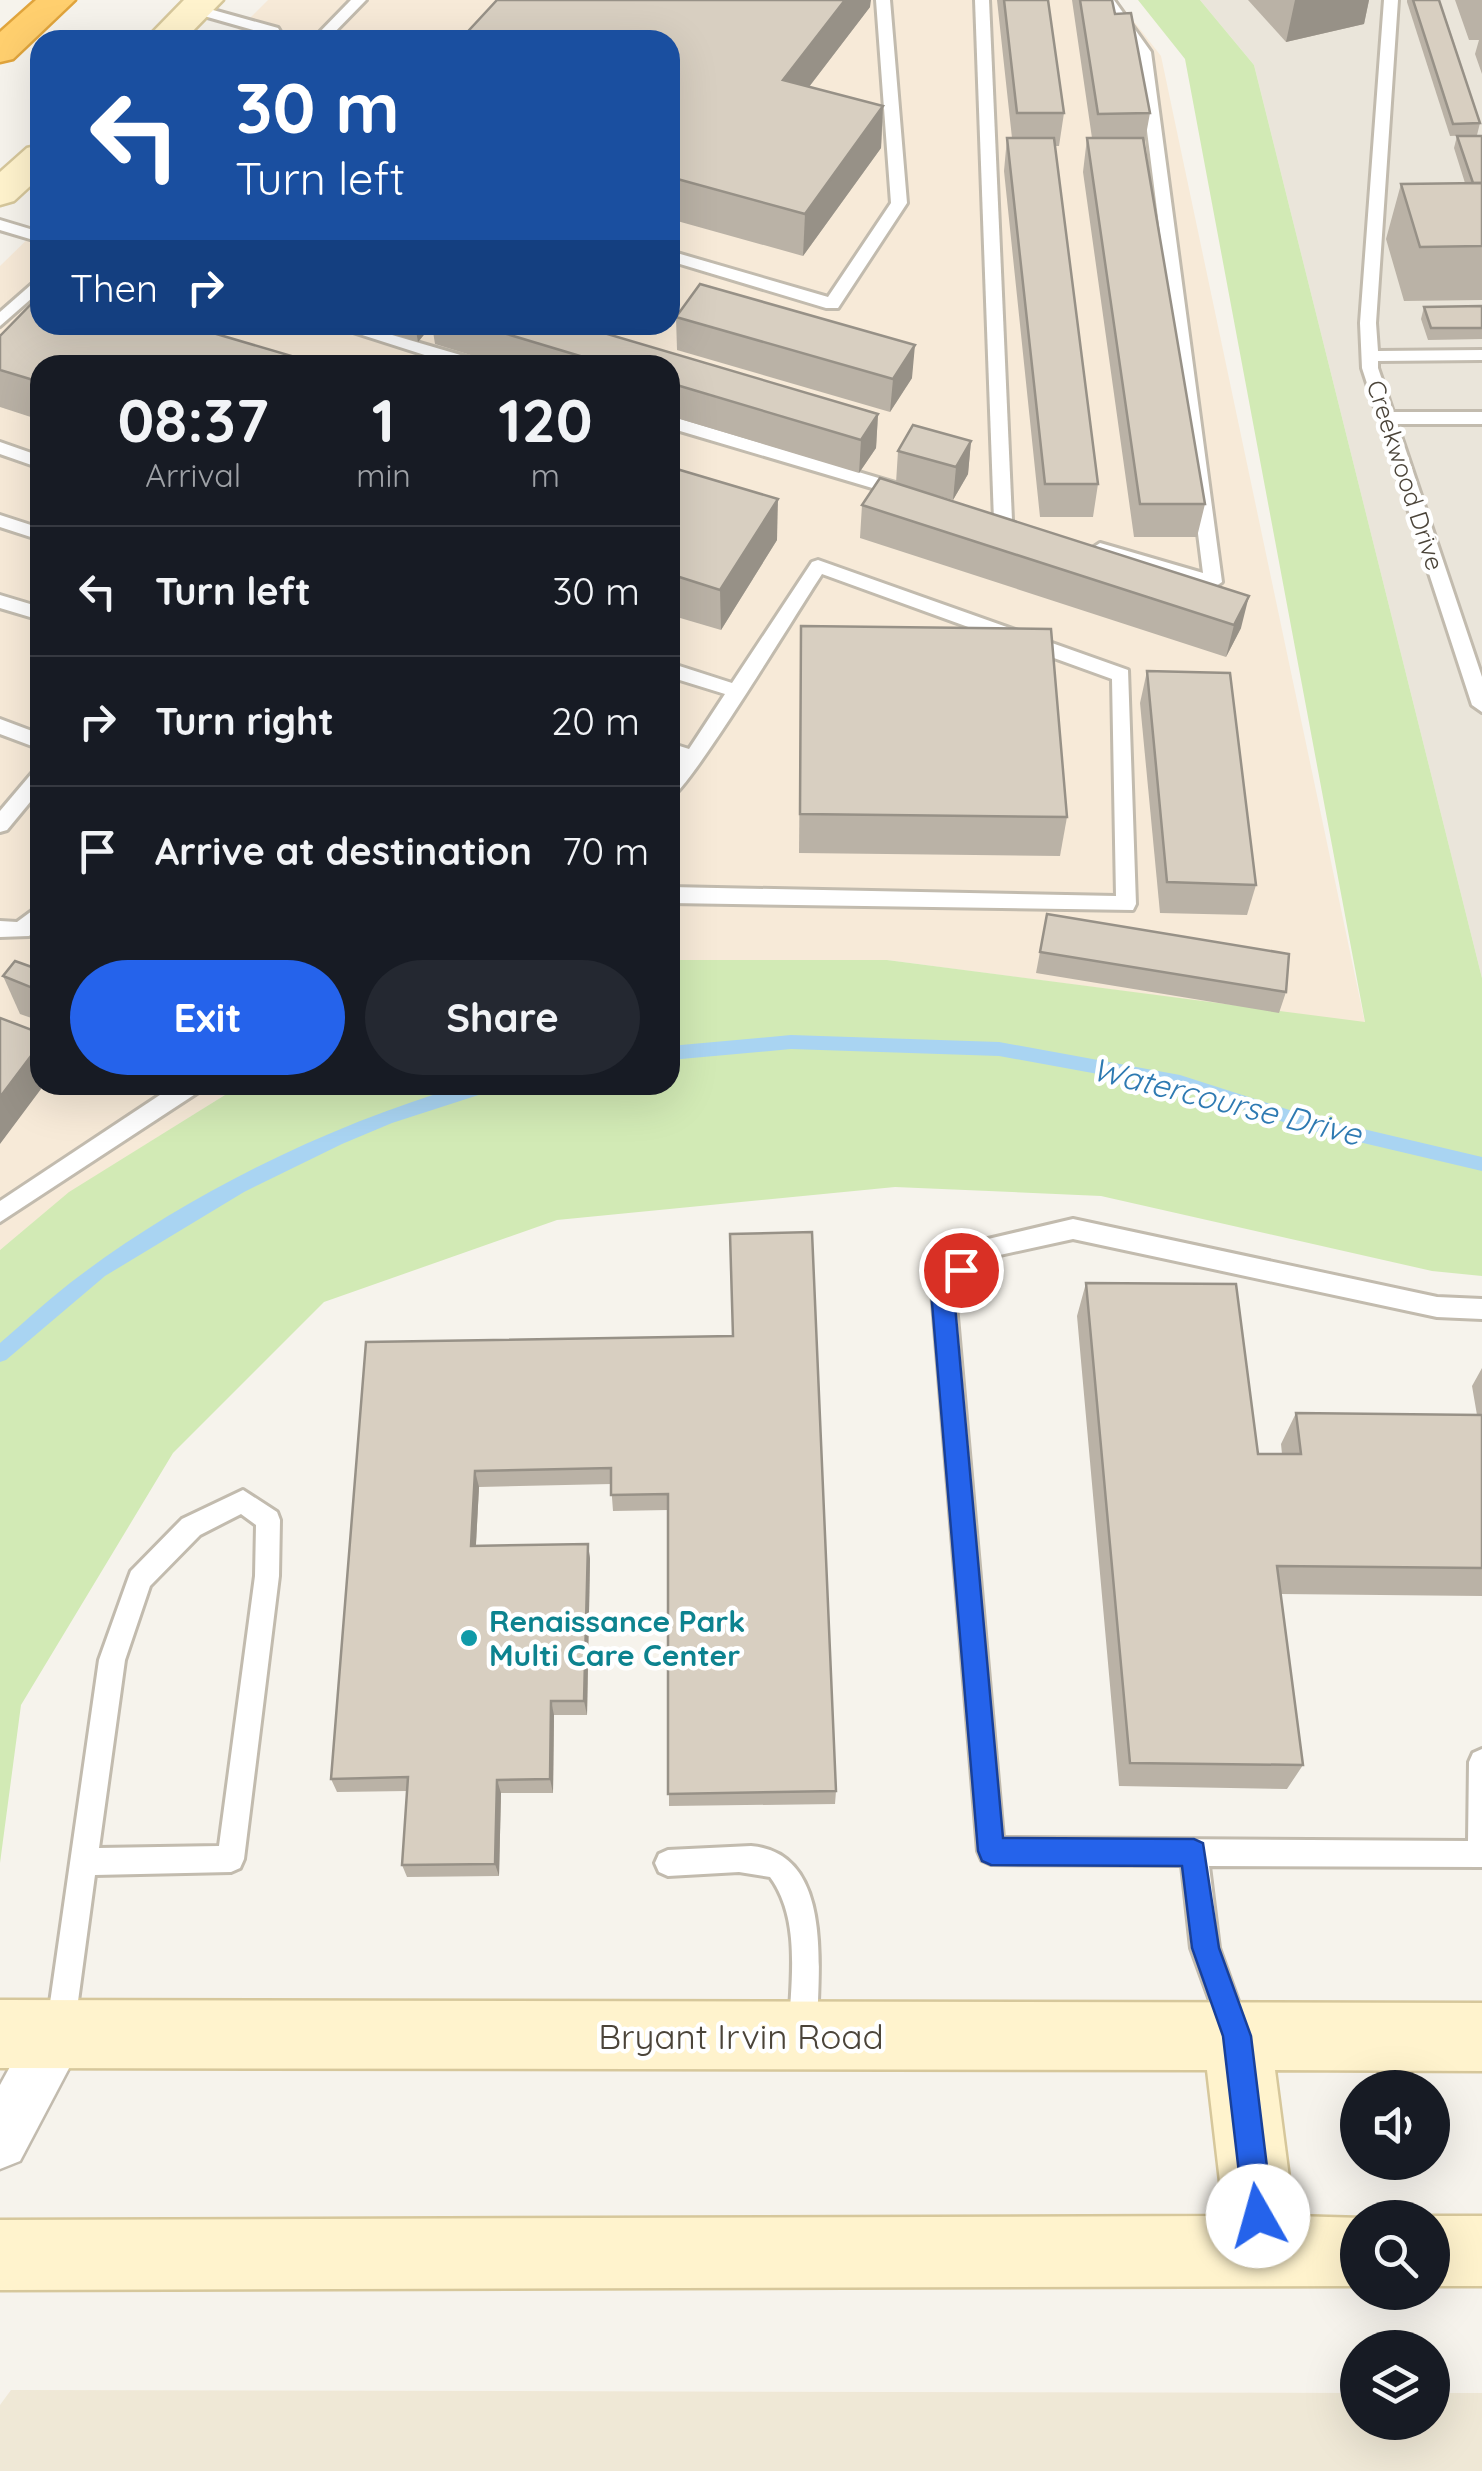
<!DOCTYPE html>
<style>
:root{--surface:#171b24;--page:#242831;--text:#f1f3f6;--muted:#9ea1a6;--line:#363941;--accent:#2563eb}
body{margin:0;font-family:Quicksand,sans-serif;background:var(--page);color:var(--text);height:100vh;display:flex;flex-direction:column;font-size:38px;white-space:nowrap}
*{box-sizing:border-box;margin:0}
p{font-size:32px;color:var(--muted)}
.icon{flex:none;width:55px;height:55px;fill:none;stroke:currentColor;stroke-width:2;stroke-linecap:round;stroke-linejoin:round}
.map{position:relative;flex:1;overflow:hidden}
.sheet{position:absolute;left:30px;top:355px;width:650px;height:740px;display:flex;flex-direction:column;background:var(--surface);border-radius:30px;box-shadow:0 10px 40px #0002}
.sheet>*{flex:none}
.top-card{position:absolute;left:30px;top:30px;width:650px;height:305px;border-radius:30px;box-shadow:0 10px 40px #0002;background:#1a4fa0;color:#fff;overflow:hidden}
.buttons{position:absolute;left:1340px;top:2070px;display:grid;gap:20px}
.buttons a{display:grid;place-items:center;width:110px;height:110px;border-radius:50%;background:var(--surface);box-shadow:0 10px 40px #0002;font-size:50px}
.pin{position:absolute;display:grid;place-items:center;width:85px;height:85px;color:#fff;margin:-42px;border:5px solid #fff;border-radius:50%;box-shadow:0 2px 10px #0007}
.me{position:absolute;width:110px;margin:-55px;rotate:353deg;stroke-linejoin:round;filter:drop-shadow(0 0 8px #0008)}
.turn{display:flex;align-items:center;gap:35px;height:210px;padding:0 40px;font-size:45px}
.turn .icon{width:130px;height:130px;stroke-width:2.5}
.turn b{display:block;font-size:70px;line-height:85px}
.then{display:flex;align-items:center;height:95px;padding:0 40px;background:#0003;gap:20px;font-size:38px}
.eta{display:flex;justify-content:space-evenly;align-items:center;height:170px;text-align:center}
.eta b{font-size:60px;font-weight:700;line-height:70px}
.action{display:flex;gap:20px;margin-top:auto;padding:20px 40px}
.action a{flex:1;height:115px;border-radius:60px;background:var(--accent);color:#fff;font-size:40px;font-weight:700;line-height:115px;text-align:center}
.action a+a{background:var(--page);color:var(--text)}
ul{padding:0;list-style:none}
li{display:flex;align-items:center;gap:30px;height:130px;padding:0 40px;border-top:2px solid var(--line)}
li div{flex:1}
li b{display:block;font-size:38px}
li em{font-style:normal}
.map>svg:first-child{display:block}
</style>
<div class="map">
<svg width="1482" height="2471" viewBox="0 0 1482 2471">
<rect width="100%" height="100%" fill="#f6f3ec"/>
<polygon fill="#eae5da" points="1200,0 1482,0 1482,978 1254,65"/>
<polygon fill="#f7ead8" points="268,0 1117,0 1161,56 1365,1023 887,960 670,960 670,365 40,365 40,1085 241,1085 70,1192 0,1250 0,266 40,227 40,325 670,325 670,40 228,40"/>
<polygon fill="#efe8d6" points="11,2390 1357,2393 1358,2422 1432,2422 1433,2393 1482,2393 1482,2471 0,2471 0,2405"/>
<polygon fill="#d2eab5" points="1138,0 1200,0 1254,65 1482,978 1482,1276 1432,1271 1101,1196 895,1187 557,1220 324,1302 173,1453 21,1705 0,1863 0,1250 69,1192 241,1085 670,1085 670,960 887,960 1365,1022 1185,59"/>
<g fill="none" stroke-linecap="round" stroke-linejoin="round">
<g fill="#a9d4f2" fill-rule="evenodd">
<polygon points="791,1035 999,1042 1180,1075 1308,1116 1482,1157 1482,1171 1308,1130 1180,1089 999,1056 791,1049 670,1060 670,1046"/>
<path d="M465 1085H496L494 1090 392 1123 342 1144 244 1192 105 1276 6 1360 0 1362V1343C27 1320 53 1295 82 1274 193 1191 332 1124 465 1085Z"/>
</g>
<g stroke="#c2bbae" stroke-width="6">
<g id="lane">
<polygon points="351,0 366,0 327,40 312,40"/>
<polygon points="876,0 890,0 907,203 838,308 826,308 670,261 670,251 828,297 891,203"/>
<polygon points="975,0 989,0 1012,520 1003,526 994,520"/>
<polygon points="1100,0 1114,0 1151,52 1222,582 1213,588 1094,553 1091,549 1100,543 1203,573 1137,52"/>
<polygon points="1384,0 1398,0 1376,323 1378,351 1482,350 1482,360 1378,361 1378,368 1393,412 1482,412 1482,424 1397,424 1482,677 1482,712 1472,705 1362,368 1360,323"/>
<polygon points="195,5 278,28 285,40 271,40 267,34 190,12 190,6"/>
<polygon points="0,220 40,232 40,242 0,230"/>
<polygon points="40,277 40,291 0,326 0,312"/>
<polygon points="331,325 358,325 481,361 483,365 456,365"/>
<polygon points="670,416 912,488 915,492 906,498 670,428"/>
<polygon points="0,442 40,456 40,468 0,454"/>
<polygon points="0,515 40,528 40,540 0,527"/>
<path d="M818 560 1128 670 1136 904 1133 910 670 903V887L1116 896 1112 679 822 574C802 604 688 792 670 798V776L680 761 670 757V743L689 749 725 694 670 677V663L732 683 812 562Z"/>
<polygon points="0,595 40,607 40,620 0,608"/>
<polygon points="0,719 40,734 40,749 0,734"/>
<polygon points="40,770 40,790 7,830 0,832 0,811 33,772"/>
<polygon points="40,905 40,925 29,936 0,937 0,921 17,922"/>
<polygon points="175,1085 203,1085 200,1091 0,1222 0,1201"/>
<polygon points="1073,1219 1437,1297 1482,1299 1482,1319 1437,1317 1073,1239 986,1258 955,1294 1003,1838 1468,1841 1469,1762 1473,1753 1482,1749 1482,1867 1209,1866 1219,1948 1248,2029 1244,2039 1234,2043 1224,2039 1191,1948 1182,1865 991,1864 982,1860 978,1851 932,1291 971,1243"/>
<path d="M243 1490 277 1512 280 1520 279 1576 244 1859 240 1868 231 1872 95 1875 74 2031 70 2041 60 2045 50 2041 46 2031 99 1660 128 1579 131 1571 182 1519ZM241 1514 256 1525 255 1576 219 1846 99 1848 125 1660 150 1586 200 1535Z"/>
<path d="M751 1846C834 1853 818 1970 817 2029L813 2039 803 2043 793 2039 789 2029C791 1980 801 1919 770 1877L739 1872 668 1876 659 1872 655 1863 659 1854 668 1850Z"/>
</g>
</g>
<g stroke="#c2bbae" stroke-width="5">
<polygon id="street" points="59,2006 79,2014 87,2034 20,2161 0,2169 0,2085 39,2014"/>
</g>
<g stroke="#d6c79b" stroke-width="5">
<g id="secondary">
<polygon points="184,0 223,0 184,40 145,40"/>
<polygon points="40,145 40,177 14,201 0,205 0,172 27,148"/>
<polygon points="0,2000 1482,2003 1482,2071 1275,2070 1294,2216 1363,2218 1358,2218 1358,2286 0,2290 0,2220 1224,2216 1207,2070 0,2068"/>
<polygon points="1432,2216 1482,2216 1482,2286 1432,2286 1432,2218 1427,2218"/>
</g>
</g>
<g stroke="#e0a43c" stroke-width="5">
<polygon id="highway" points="36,0 75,0 13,59 0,62 0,32"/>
</g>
<use href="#lane" fill="#fff" fill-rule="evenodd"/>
<use href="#street" fill="#fff" fill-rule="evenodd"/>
<use href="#secondary" fill="#fff3cd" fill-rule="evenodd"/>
<use href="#highway" fill="#ffcf6e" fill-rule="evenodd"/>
</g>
<g fill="#bab2a6">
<polygon points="997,0 1048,0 1064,113 1059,146 1055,146 1098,484 1093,517 1040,517 1004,171 1007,138 1012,138"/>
<polygon points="1072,0 1112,0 1115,14 1150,113 1144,146 1205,504 1197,537 1134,537 1083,172 1087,138 1092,138"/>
<polygon points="1248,0 1369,0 1364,24 1286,42"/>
<polygon points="1407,0 1439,0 1480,123 1477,135 1450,136 1407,2"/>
<polygon points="1455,0 1482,0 1482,74 1475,54 1479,40 1469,40"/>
<polygon points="870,7 809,87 883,106 881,148 803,256 670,219 670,40"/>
<polygon points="1457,136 1482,136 1482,300 1404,301 1386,239 1401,184 1465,183 1454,148"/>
<polygon points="1482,306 1482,339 1428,340 1421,319 1424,307"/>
<polygon points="676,317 912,378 890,412 677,350"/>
<polygon points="365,325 577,325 878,414 876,448 859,473 670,416 670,365 503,365 435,344 432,325 418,342"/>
<polygon points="0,336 40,365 40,420 0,407"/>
<polygon points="971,441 968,474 953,500 914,489 1241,628 1226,657 860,538 862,505 896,483 898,451"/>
<polygon points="670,467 777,540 721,630 670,615"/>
<polygon points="801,626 1067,817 1060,856 799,853"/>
<polygon points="1147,671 1256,885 1247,915 1160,913 1140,703"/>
<polygon points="1047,914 1286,992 1279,1013 1036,973"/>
<polygon points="40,970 40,1021 20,1014 3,976"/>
<polygon points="1086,1283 1258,1454 1282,1454 1281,1444 1296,1413 1477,1415 1472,1386 1482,1368 1482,1596 1280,1594 1303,1765 1287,1789 1119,1786 1077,1316"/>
<polygon points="732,1336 836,1791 835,1804 669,1806 668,1510 613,1511 611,1484 479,1487 476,1545 588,1544 590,1559 587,1715 554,1715 553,1793 501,1793 499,1876 407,1877 402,1865 407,1791 337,1792 331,1779 366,1342"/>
</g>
<g fill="#979187">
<polygon points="845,0 871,0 870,7 782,122 783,80"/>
<polygon points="1295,0 1369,0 1364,24 1286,42"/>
<polygon points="883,106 881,148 803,256 805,214"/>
<polygon points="415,325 432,325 418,342"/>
<polygon points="915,345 912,378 890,412 893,379"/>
<polygon points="878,414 876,448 859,473 861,440"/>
<polygon points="971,441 968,474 953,500 956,467"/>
<polygon points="778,499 777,540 721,630 720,590"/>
<polygon points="1249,596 1241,628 1226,657 1234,625"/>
<polygon points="40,1044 40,1085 44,1085 0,1144 0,1097"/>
<polygon points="475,1471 479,1487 475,1561 471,1546"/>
<polygon points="588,1544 590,1559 587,1715 584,1701"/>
<polygon points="551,1701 554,1715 553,1793 550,1779"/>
<polygon points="497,1780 501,1793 499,1876 495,1864"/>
</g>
<g fill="#d8cfc1" stroke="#979187" stroke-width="2.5">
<polygon points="497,0 845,0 783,80 883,106 805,214 670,177 670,40 460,40"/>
<polygon points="1004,0 1048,0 1064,113 1017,113"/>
<polygon points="1080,0 1112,0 1115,14 1131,13 1150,113 1098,114"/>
<polygon points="1413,0 1439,0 1480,123 1453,124"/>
<polygon points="1457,136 1482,136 1482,183 1473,183"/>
<polygon points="1007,138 1054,138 1098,484 1045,484"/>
<polygon points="1087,138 1143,138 1205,504 1140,504"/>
<polygon points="1482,183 1482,246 1420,247 1401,184"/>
<polygon points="700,284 915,345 893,379 676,317"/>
<polygon points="40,295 40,325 186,325 322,365 40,365 40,382 0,370 0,336"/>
<polygon points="1482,306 1482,328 1431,328 1424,307"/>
<polygon points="477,325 577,325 878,414 861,440 670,383 670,365 610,365"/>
<polygon points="913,425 971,441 956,467 898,451"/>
<polygon points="670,467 778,499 720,590 670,574"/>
<polygon points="880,478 1249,596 1234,625 862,505"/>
<polygon points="801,626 1051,629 1067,817 800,814"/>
<polygon points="1147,671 1230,673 1256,885 1167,882"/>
<polygon points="1047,914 1289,954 1286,992 1040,952"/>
<polygon points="15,961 40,970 40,991 3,976"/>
<polygon points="0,1018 40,1033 40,1044 0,1097"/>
<polygon points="812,1232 836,1791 668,1794 668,1494 611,1495 611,1468 475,1471 471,1546 588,1544 584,1701 551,1701 550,1779 497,1780 495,1864 402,1865 408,1777 331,1779 366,1342 733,1336 730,1234"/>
<polygon points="1086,1283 1236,1284 1258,1454 1301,1454 1296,1413 1482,1415 1482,1568 1277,1566 1303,1765 1130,1763"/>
</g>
<polygon fill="#2563eb" stroke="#184099" stroke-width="2.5" points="961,1260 969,1263 972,1270 954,1294 1003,1838 1194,1839 1203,1843 1219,1948 1251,2036 1273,2216 1269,2226 1258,2230 1248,2226 1244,2216 1223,2036 1192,1948 1182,1866 991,1865 982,1861 978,1851 931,1291 953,1263"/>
<circle fill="#0f9aa8" stroke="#fff" stroke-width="4" cx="469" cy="1638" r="10"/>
<g text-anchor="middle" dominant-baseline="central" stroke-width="9" stroke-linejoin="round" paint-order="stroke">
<g font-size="25" fill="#4b4439" stroke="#fff">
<text transform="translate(1406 475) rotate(72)">Creekwood Drive</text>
</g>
<g font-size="30" font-weight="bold" fill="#0d838f" stroke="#fff" text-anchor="start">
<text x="489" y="1621">Renaissance Park<tspan x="489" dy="34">Multi Care Center</tspan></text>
</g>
<g font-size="32" font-style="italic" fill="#2e7ab2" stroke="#fff">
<text transform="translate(1227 1101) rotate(14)">Watercourse Drive</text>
</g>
<g font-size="35" fill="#4b4439" stroke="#fff">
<text x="741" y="2036">Bryant Irvin Road</text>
</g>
</g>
</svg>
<div class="buttons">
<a><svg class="icon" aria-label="sound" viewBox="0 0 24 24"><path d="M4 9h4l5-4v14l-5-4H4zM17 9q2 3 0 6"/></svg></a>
<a><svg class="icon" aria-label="search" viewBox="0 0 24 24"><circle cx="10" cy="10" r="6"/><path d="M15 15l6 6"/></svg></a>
<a><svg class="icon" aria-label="layers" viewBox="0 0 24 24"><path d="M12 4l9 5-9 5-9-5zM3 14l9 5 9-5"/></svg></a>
</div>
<div class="pin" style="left:961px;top:1270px;background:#d93025"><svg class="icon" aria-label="arrive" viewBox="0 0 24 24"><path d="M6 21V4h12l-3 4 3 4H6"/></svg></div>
<svg class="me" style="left:1258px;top:2216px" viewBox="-20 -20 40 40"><circle r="19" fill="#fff"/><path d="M0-13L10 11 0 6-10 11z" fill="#2563eb"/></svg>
<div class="top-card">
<div class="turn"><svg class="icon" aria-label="left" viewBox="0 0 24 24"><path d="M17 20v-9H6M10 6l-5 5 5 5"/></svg><div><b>30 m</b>Turn left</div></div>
<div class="then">Then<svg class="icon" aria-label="right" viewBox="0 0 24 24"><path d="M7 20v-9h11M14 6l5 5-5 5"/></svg></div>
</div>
<section class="sheet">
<div class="eta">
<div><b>08:37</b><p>Arrival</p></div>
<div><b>1</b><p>min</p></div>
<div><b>120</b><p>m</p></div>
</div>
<ul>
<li><svg class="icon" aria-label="left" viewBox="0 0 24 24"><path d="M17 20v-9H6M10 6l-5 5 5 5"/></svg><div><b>Turn left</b></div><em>30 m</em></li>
<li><svg class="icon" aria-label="right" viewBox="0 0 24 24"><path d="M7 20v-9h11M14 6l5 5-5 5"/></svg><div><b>Turn right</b></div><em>20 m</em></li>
<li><svg class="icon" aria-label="arrive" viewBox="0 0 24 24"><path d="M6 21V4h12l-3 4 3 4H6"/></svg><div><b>Arrive at destination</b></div><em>70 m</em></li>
</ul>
<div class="action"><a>Exit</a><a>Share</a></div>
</section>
</div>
